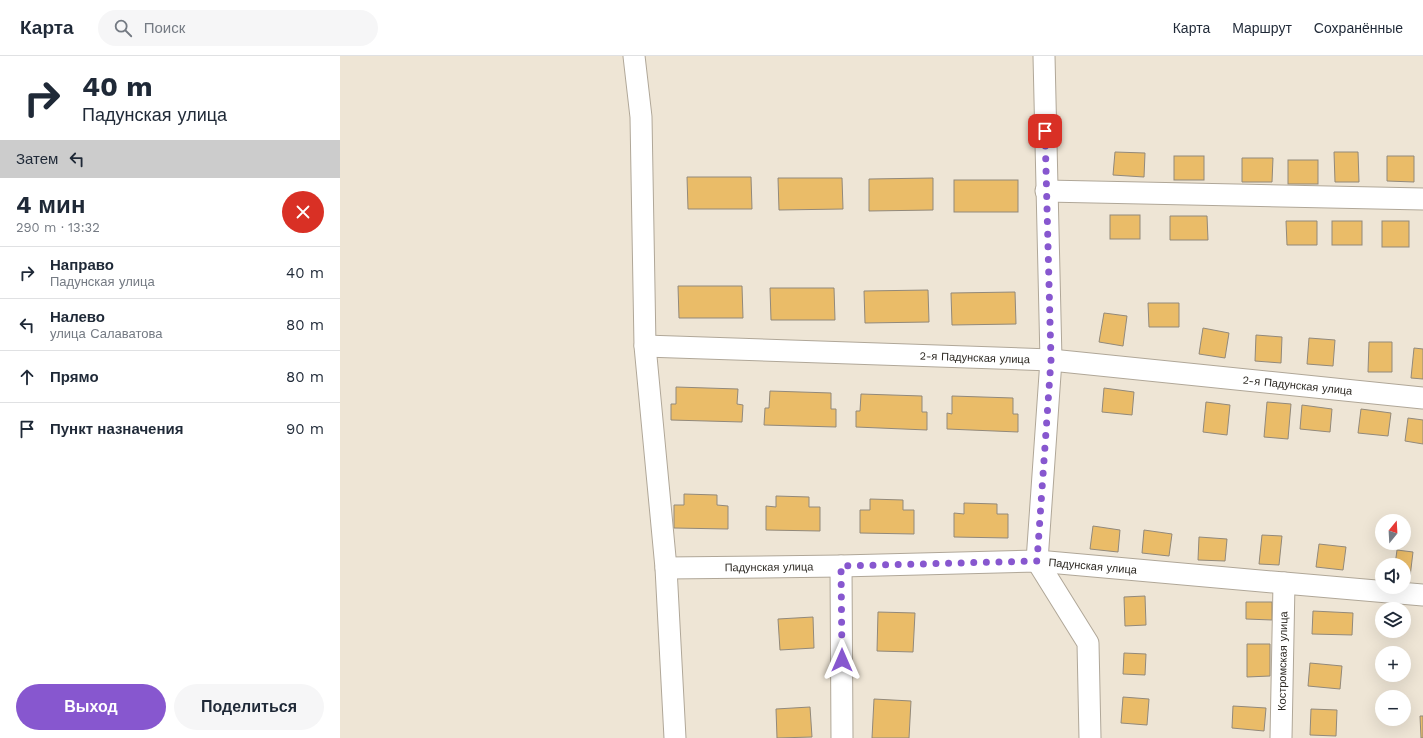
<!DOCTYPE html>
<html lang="ru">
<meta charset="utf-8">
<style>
:root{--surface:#fff;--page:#f6f6f7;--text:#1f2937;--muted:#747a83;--line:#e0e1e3;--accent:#8757cf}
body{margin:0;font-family:"Work Sans",sans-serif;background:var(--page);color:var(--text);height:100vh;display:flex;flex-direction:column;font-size:15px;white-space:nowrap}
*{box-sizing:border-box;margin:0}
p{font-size:13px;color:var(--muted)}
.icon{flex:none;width:22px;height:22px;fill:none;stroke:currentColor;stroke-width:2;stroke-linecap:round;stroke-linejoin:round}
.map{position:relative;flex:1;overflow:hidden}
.panel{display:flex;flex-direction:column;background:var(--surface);width:340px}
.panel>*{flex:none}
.guide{background:#fff;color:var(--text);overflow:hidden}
.needle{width:26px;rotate:18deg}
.controls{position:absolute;left:1035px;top:458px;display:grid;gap:8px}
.controls a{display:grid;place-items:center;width:36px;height:36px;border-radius:50%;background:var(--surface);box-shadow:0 4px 16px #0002;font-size:20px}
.pin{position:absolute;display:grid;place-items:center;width:34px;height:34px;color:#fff;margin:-17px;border-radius:8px;box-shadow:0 2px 6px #0006}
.me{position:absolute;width:44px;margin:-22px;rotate:0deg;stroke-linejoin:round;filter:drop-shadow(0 0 3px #0008)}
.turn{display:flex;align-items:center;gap:14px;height:84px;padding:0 16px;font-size:18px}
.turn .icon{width:52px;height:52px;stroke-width:2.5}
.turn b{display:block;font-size:28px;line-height:34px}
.then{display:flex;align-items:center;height:38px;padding:0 16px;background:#0003;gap:8px;font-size:15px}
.round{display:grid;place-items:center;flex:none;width:42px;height:42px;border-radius:21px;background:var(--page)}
.head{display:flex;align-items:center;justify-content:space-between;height:68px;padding:0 16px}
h1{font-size:24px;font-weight:700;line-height:30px}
.action{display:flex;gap:8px;margin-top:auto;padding:8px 16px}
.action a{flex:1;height:46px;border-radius:24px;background:var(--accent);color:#fff;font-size:16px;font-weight:700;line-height:46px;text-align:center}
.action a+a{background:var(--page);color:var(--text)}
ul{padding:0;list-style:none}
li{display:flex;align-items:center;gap:12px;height:52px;padding:0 16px;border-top:1px solid var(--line)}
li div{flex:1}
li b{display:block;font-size:15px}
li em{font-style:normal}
header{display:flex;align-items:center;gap:24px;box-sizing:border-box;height:56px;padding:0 20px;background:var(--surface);border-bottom:1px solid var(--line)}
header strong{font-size:19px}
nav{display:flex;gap:22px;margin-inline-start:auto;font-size:14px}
.search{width:280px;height:36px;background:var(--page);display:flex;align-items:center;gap:10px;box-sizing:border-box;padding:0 14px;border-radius:22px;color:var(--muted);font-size:15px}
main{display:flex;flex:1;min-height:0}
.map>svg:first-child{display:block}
</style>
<header>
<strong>Карта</strong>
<div class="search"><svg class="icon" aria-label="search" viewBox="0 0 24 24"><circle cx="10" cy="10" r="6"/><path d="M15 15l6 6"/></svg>Поиск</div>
<nav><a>Карта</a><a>Маршрут</a><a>Сохранённые</a></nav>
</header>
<main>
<section class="panel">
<div class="guide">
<div class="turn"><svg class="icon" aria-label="right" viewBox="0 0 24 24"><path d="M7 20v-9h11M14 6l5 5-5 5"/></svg><div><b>40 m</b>Падунская улица</div></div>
<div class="then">Затем<svg class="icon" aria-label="left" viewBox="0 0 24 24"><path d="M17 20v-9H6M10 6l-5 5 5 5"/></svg></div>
</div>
<div class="head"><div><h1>4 мин</h1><p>290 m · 13:32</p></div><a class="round" style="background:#d93025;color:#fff"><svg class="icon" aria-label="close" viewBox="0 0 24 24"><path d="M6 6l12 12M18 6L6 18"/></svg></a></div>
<ul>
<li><svg class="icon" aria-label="right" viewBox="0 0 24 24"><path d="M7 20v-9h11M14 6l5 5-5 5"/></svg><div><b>Направо</b><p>Падунская улица</p></div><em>40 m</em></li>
<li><svg class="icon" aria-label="left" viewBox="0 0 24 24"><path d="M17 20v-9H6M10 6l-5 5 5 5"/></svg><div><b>Налево</b><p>улица Салаватова</p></div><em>80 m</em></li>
<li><svg class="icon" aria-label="ahead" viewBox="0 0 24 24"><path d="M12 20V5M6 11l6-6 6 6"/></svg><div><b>Прямо</b></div><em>80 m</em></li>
<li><svg class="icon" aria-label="arrive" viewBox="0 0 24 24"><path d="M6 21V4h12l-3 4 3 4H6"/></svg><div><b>Пункт назначения</b></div><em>90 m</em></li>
</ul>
<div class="action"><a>Выход</a><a>Поделиться</a></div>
</section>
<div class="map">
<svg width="1083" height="682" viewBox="0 0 1083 682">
<rect width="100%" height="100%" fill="#eee5d5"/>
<g fill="#eabc68" stroke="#92897b">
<polygon points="775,96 805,97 804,121 773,119"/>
<polygon points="994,96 1018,96 1019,126 995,126"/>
<rect x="834" y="100" width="30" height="24"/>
<polygon points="1047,100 1074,100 1074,126 1047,125"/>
<polygon points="902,102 933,102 932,126 902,126"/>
<rect x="948" y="104" width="30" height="24"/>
<polygon points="347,121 411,121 412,153 348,153"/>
<polygon points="438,122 502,122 503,153 439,154"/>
<polygon points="593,122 593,154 529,155 529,123"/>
<rect x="614" y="124" width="64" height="32"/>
<rect x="770" y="159" width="30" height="24"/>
<polygon points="830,160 867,160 868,184 830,184"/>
<polygon points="946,165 977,165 977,189 947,189"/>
<rect x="992" y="165" width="30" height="24"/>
<rect x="1042" y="165" width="27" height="26"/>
<polygon points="338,230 402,230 403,262 339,262"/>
<polygon points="430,232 494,232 495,264 431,264"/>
<polygon points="588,234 589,266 525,267 524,235"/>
<polygon points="675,236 676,268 612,269 611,237"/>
<polygon points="808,247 839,247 839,271 809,271"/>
<polygon points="764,257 787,260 783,290 759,286"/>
<polygon points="863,272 889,277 885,302 859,298"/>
<polygon points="916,279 942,281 941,307 915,305"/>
<polygon points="969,282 995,284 993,310 967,308"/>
<polygon points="1029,286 1052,286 1052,316 1028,316"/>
<polygon points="1074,292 1083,293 1083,323 1071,322"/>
<polygon points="336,331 398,333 397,348 403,349 402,366 331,364 331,348 336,348"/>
<polygon points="764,332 794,336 792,359 762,356"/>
<polygon points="430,335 491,337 491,353 496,353 496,371 424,369 425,352 429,352"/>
<polygon points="521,338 582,340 582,356 587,356 587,374 516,371 516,355 520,355"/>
<polygon points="612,340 673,342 673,358 678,358 678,376 607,373 607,357 612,358"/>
<polygon points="866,346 890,349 887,379 863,376"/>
<polygon points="927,346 951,348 948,383 924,381"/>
<polygon points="962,349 992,353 990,376 960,373"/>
<polygon points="1021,353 1051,357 1048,380 1018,377"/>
<polygon points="1068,362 1083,364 1083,388 1065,385"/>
<polygon points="344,438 377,439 377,449 388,450 388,473 334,472 334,449 344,449"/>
<polygon points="436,440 469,441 469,451 480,451 480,475 426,474 426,450 436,451"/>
<polygon points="530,443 563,444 563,454 574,454 574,478 520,477 520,454 530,454"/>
<polygon points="624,447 657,448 657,458 668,458 668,482 614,481 614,457 624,458"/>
<polygon points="753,470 780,474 778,496 750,493"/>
<polygon points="804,474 832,478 829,500 802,497"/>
<polygon points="922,479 942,480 939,509 919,508"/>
<polygon points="859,481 887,483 885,505 858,504"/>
<polygon points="979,488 1006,491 1003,514 976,511"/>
<polygon points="1057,494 1073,496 1070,521 1064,520 1064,509 1055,509"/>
<polygon points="805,540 806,569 785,570 784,541"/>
<polygon points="906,546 932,546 932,564 906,563"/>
<polygon points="973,555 1013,557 1012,579 972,578"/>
<polygon points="538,556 575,557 573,596 537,595"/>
<polygon points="473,561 474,592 440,594 438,563"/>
<polygon points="907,588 930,588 930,620 907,621"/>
<polygon points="784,597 806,598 805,619 783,618"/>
<polygon points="970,607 1002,610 1000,633 968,630"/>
<polygon points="783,641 809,643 807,669 781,667"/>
<polygon points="534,643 571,645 569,682 532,682"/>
<polygon points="893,650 926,652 924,675 892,672"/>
<polygon points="470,651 472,681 437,682 436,653"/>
<polygon points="971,653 997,654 996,680 970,679"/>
<polygon points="1080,660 1083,660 1083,682 1081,682"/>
</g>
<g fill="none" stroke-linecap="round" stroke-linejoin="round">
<g stroke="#b0a798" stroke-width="23">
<g id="street">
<polyline points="294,0 301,61 305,290 326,512 335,682"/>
<polyline points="704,0 711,304 697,505 748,587 750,682"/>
<polyline points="706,135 1083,143"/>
<path id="s1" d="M305 290 711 304 1083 342"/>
<polyline points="501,510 502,682"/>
<path id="s2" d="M326 512 501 510 697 505 944 527 1083 539"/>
<path id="s3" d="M941 682 944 527"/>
</g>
</g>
<use href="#street" stroke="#fff" stroke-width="21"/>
</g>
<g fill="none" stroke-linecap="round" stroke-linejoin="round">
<polyline stroke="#8757cf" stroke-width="7" stroke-dasharray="0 12.6" points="502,604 501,510 697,505 711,304 705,75"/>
</g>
<g text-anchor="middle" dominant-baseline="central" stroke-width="3" stroke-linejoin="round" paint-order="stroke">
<g font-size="11" fill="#2c2822" stroke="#fff">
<text stroke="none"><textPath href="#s1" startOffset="330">2-я Падунская улица</textPath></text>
<text stroke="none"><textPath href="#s1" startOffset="654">2-я Падунская улица</textPath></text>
<text stroke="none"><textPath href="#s2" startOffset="427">Падунская улица</textPath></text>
<text stroke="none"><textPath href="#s2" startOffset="103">Падунская улица</textPath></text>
<text stroke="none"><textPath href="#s3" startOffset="77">Костромская улица</textPath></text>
</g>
</g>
</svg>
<div class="controls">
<a><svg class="needle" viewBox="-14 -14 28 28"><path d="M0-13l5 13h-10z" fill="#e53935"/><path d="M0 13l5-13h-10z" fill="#747a83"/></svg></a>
<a><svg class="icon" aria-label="sound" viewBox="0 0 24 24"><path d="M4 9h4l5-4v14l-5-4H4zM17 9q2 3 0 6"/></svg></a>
<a><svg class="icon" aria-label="layers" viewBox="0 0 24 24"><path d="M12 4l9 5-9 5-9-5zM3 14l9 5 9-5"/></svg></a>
<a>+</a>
<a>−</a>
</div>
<div class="pin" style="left:705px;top:75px;background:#d93025"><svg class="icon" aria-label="arrive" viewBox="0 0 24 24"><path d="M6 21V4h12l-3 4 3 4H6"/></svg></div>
<svg class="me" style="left:502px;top:604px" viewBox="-20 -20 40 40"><path d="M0-17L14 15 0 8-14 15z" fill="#8757cf" stroke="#fff" stroke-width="4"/></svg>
</div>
</main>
